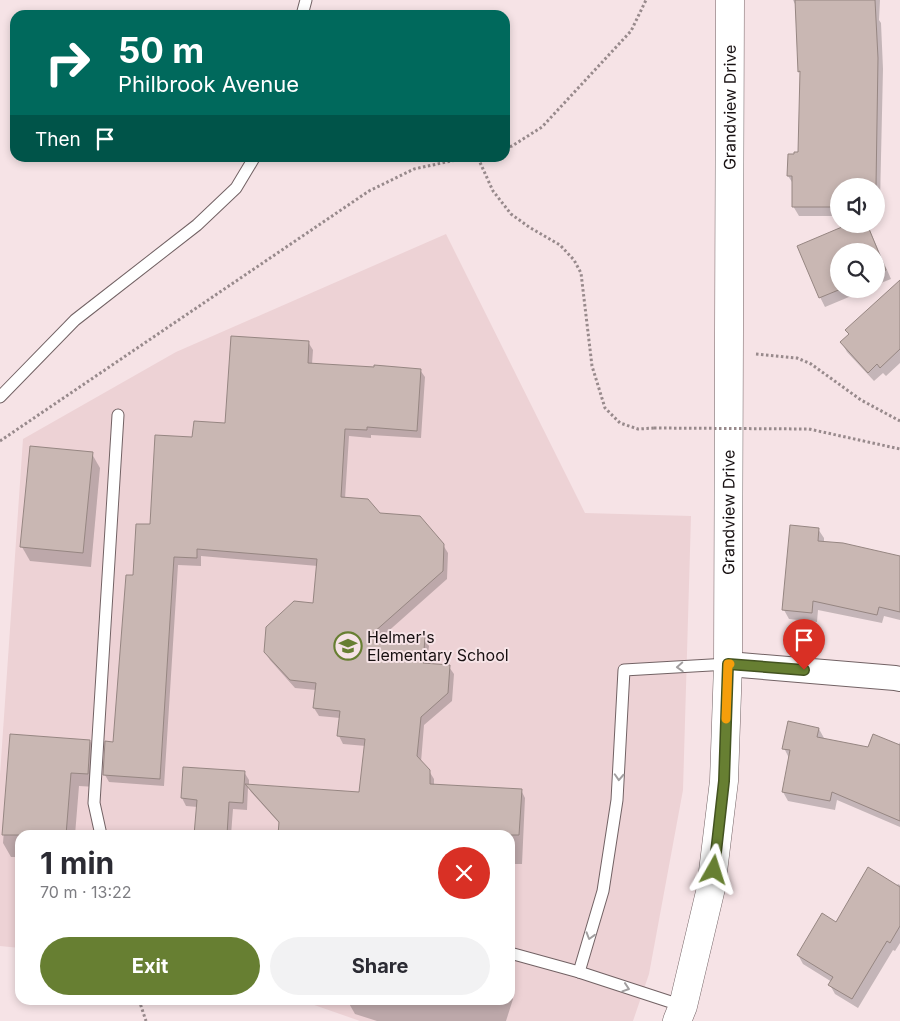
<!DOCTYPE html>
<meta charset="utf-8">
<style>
:root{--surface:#fff;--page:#f2f2f3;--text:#2b2b33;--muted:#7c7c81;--accent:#677f32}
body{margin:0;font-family:Inter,sans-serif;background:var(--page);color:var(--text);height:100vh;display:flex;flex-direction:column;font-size:19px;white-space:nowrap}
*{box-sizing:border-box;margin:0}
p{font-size:16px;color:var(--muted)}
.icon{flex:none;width:28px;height:28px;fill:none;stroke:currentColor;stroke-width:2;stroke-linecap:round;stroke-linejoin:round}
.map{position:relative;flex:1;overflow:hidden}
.sheet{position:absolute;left:15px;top:830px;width:500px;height:175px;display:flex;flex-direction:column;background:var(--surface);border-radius:15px;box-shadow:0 2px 8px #0003}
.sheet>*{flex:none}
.top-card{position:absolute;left:10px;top:10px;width:500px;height:152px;border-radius:15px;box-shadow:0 2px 8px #0003;background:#00695c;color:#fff;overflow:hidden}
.fabs{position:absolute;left:830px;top:178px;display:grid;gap:10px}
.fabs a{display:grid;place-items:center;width:55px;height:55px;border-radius:50%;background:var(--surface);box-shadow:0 2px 8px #0003;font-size:25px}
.pin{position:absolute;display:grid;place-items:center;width:42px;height:42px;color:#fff;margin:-51px -21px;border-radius:50% 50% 50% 0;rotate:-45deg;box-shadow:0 0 5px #0007}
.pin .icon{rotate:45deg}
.me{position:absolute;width:55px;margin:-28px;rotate:6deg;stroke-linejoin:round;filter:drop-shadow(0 0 4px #0008)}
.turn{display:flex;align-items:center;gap:18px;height:105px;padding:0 25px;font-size:22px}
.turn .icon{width:65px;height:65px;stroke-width:2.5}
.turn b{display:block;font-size:35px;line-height:42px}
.then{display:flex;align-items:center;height:48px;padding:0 25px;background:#0003;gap:10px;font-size:19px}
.round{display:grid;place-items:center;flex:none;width:52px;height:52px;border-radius:26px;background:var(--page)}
.overview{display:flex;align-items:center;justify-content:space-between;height:85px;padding:0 25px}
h1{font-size:30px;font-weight:700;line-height:38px}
.action{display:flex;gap:10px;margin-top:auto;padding:10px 25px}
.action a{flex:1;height:58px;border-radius:30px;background:var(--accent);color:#fff;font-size:20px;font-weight:700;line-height:58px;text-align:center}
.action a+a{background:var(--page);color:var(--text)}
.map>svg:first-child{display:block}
</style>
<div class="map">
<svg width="900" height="1021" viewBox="0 0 900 1021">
<rect width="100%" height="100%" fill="#f6e3e6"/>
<polygon fill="#edd2d5" points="446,234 585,513 691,516 683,790 649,974 633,1021 360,1021 300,1000 510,1000 510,835 20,835 20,948 0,946 0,775 23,439 176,352"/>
<g fill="#0003">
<polygon points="793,0 880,0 879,20 881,23 883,69 880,202 876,202 876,186 839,186 839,216 799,216 793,206 794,185 788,176 789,155 799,153 801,75 799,71 796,6"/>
<polygon points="852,224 867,224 891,279 876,285 876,251 839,251 839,289 868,289 825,307 820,297 799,247"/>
<polygon points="900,290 900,363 886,376 883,373 874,381 847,352 842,343"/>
<polygon points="308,342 313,350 312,364 420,370 425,377 421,438 371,435 371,438 349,436 345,499 443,545 448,553 447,579 384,635 424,638 429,646 427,664 449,667 454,674 452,701 424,725 421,762 429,771 434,779 434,786 521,790 525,798 522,864 510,864 510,835 290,835 251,792 248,787 247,810 233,809 231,835 196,835 198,807 186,806 182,798 184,768 244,772 249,780 249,786 360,793 366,746 343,744 339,736 340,718 319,716 314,708 316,690 295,688 270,660 265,652 314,605 318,566 201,556 201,566 178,565 164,786 109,782 105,775 114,743 134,577 151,526 194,438 227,424"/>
<polygon points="92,454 100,468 91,567 30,561 22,547"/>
<polygon points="818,529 824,538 824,543 900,557 900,620 884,616 882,623 818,610 817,622 789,619 784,610"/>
<polygon points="819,729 824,738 824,740 869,748 898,746 900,742 900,827 837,800 835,810 788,801 783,792 789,758 784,748"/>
<polygon points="11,735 90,741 98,755 96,787 79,786 75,835 20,835 20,901 15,893 18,857 11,857 3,843"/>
<polygon points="898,884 900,885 900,943 895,951 893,950 858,1008 835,994 830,985 832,982 803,964 798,955 836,924 896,886"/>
<polygon points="510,994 513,999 506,1021 377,1021 355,1014 347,1000 510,1000"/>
</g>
<g fill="#c9b7b3" stroke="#968682">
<polygon points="795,0 875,0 878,58 876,186 839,186 839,207 792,207 792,176 787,176 788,154 794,154 794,152 798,152 800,71 798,72"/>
<polygon points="849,224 867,224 886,270 876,274 876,251 839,251 839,289 841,289 819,298 797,246"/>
<polygon points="900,280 900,349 880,368 877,364 868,373 840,342 849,334 845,330"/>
<polygon points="231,336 309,341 308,363 374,367 374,365 421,369 417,431 367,427 367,430 345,429 341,497 368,499 380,513 420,516 444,544 443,571 373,633 425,637 423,663 450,665 448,693 421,717 417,756 430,770 430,784 522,789 519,835 278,835 279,822 245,784 359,792 365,739 337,736 340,711 313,708 316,683 290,680 264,652 266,627 294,601 313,603 317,559 197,549 197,558 174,557 160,779 103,775 105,741 113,742 126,575 133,575 136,524 150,524 155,435 192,437 194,421 225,423"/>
<polygon points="30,446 93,452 83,553 20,547"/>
<polygon points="790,525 819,528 818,541 843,543 900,556 900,612 879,607 877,615 813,601 812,613 782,610"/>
<polygon points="788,721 819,728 817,737 868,747 873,734 900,745 900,821 832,792 830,801 782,792 790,750 782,749"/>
<polygon points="10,734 90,740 88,774 71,773 66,835 2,835"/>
<polygon points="183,767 245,771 243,803 229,802 227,835 194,835 197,800 181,798"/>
<polygon points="868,867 900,887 900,926 890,943 887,941 852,999 828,985 833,977 797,955 822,913 836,922"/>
</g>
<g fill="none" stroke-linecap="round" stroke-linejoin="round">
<g stroke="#726264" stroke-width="13">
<g id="service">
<polyline points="302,15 306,0"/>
<polyline points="0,397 75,320 197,225 236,188 254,158"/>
<polyline points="101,835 94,803 118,415"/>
<polyline points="510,953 579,972 683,1006"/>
<polyline points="579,972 603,891 617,800 624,670 728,664"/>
</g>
</g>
<g stroke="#726264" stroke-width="26">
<polyline id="minor" points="728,664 895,678 900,679"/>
</g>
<g stroke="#726264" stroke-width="29">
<g id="tertiary">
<path id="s1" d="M677 1021 683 1006 711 888 724 781 728 664 730 0"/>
</g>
</g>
<g stroke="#988a8c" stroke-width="3" stroke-dasharray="2.5 2.5" stroke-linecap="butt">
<polyline points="505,148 512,146 542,127 631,31 646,0"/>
<polyline points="478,158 493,191 511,214 529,227 560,245 574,260 581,273 592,366 605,408 620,423 638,429 654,428"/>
<polyline points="756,354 797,358 811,364 861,400 900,421"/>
<polyline points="809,429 900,449"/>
<polyline points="0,441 369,191 414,169 465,158"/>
<polyline points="139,1000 146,1021"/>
</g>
<use href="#service" stroke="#fff" stroke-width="11"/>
<use href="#minor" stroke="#fff" stroke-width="24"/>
<use href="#tertiary" stroke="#fff" stroke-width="28"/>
<polyline stroke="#988a8c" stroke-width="3" stroke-dasharray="2.5 2.5" stroke-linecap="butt" points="654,428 809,429"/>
</g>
<defs><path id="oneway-chevron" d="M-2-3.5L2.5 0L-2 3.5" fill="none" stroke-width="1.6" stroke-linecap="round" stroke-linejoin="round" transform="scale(1.25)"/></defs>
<g stroke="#a29fa0">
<use href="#oneway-chevron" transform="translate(680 667) rotate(177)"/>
<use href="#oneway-chevron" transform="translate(619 777) rotate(93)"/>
<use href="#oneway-chevron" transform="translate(590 936) rotate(107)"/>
<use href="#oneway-chevron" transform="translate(626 988) rotate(18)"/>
</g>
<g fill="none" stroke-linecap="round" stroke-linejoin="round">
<g stroke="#435320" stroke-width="12">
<polyline id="route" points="714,870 724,781 728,664 804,670"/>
</g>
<use href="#route" stroke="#677f32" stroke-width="9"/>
<polyline stroke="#f59e0b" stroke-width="9" points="726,719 728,664 730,664"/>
</g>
<defs>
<g id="school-ring" transform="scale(1.4375)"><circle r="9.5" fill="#f6e3e6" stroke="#677f32" stroke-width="1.5"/><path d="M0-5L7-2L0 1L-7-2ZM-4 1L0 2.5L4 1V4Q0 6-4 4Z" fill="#677f32"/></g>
</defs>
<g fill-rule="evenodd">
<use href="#school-ring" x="348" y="646"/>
</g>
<g text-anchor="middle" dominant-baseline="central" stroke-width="4" stroke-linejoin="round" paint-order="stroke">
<g font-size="16" fill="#171011" stroke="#f6e3e6">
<text stroke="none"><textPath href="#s1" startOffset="919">Grandview Drive</textPath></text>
<text stroke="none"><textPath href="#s1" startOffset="514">Grandview Drive</textPath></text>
</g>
<g font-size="16" fill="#171011" stroke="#f6e3e6" text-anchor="start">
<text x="367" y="637">Helmer's<tspan x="367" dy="18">Elementary School</tspan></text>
</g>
</g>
</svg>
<div class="fabs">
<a><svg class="icon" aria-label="sound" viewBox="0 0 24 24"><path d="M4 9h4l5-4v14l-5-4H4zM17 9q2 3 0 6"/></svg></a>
<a><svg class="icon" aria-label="search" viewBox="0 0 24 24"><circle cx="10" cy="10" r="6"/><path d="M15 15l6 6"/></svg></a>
</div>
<div class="pin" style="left:804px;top:670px;background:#d93025"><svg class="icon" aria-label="arrive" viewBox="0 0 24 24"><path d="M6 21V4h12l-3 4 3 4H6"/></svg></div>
<svg class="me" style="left:714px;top:870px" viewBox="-20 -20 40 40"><path d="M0-17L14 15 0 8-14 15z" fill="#677f32" stroke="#fff" stroke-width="4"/></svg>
<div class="top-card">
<div class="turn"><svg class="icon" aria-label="right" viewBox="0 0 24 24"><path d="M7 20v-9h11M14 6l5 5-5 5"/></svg><div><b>50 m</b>Philbrook Avenue</div></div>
<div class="then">Then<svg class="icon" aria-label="arrive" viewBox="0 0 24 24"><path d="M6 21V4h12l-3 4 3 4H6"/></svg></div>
</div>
<section class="sheet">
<div class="overview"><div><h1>1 min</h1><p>70 m · 13:22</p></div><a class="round" style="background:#d93025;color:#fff"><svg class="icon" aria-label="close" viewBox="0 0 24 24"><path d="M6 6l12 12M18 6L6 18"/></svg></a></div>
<div class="action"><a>Exit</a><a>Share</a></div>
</section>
</div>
